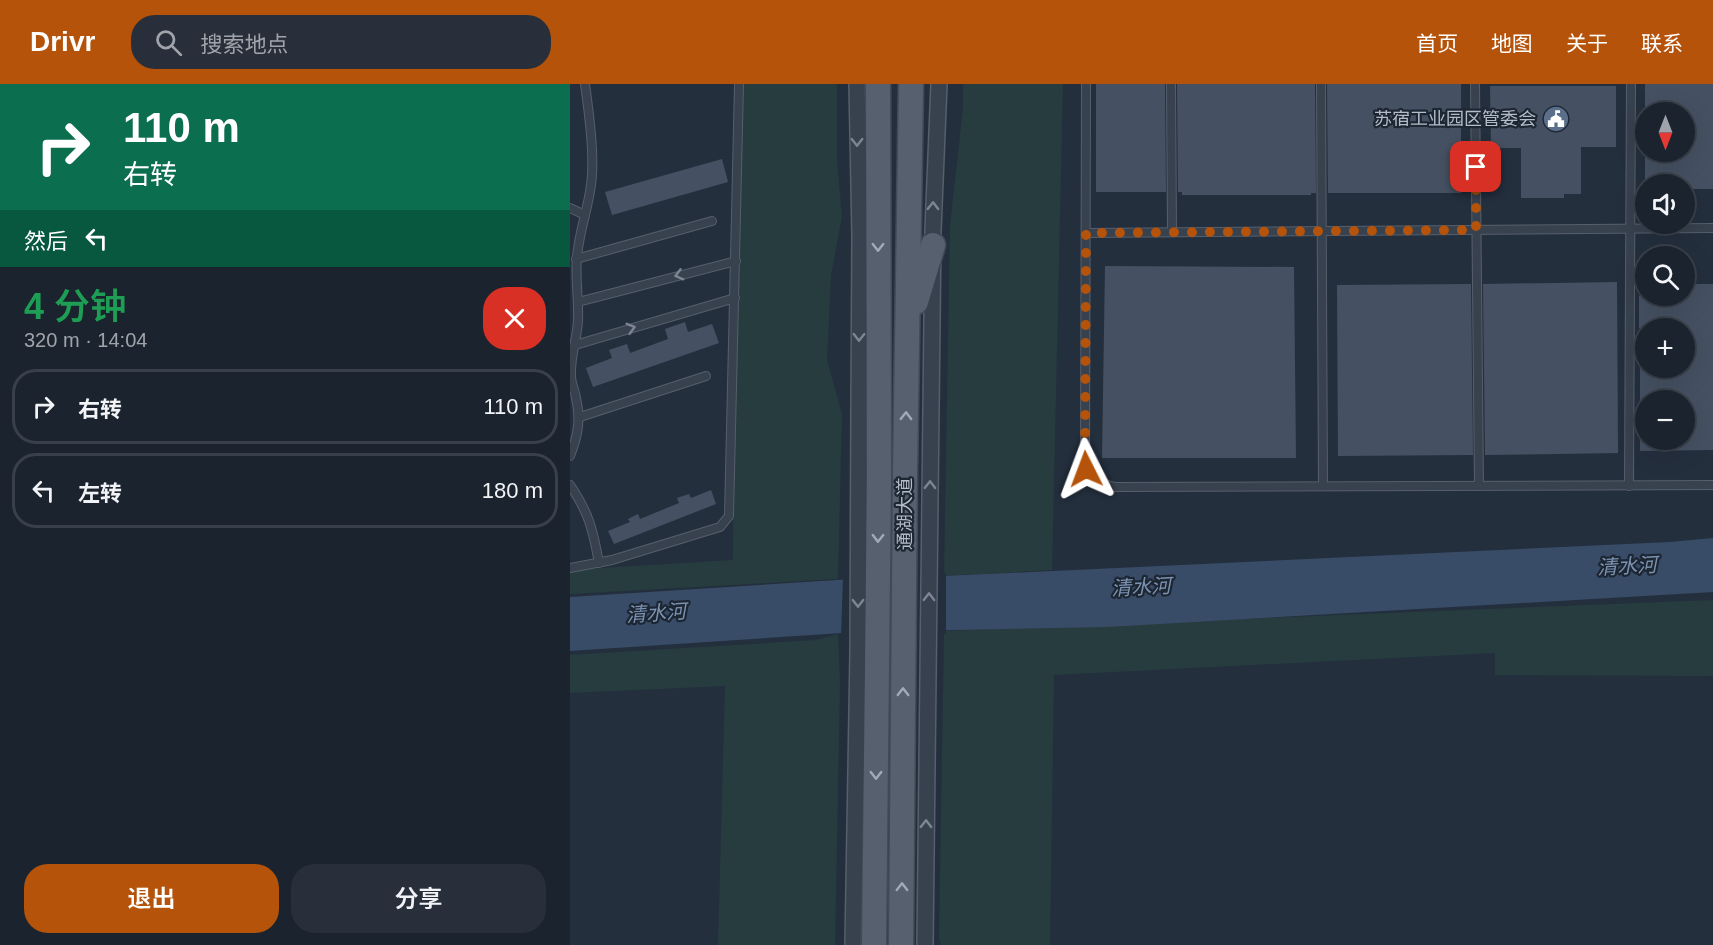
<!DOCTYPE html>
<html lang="zh">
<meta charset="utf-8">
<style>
:root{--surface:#1b232e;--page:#282f3a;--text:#f1f3f6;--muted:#a0a4aa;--line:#39404a;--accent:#b45309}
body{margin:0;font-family:Helvetica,"Noto Sans SC",sans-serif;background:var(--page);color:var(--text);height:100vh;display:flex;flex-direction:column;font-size:22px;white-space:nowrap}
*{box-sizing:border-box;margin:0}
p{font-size:20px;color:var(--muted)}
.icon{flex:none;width:33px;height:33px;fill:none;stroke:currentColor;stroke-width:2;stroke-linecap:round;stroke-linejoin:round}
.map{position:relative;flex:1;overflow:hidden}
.sheet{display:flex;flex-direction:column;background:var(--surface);width:570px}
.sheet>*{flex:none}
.hud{background:#0b6e4f;color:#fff;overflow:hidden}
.needle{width:39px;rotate:180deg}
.fabs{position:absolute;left:1065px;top:18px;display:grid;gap:12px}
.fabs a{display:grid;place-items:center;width:60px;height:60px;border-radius:50%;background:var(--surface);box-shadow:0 6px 24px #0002,0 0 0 2px var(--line);font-size:30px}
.pin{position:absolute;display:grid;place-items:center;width:51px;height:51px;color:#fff;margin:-26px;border-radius:12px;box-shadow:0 3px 9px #0006}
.me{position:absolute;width:66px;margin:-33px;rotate:357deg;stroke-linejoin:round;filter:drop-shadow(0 0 4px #0008)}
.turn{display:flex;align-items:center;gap:21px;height:126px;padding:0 24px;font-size:27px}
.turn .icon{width:78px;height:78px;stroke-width:2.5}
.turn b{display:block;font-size:42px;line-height:51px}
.then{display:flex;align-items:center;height:57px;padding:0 24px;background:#0003;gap:12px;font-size:22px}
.round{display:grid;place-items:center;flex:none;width:63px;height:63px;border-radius:24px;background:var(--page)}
.headline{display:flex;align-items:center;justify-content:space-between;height:102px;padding:0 24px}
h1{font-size:36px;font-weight:600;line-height:45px;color:#1e9e55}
.button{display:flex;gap:12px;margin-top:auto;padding:12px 24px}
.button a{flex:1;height:69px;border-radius:24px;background:var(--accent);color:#fff;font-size:24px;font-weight:600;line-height:69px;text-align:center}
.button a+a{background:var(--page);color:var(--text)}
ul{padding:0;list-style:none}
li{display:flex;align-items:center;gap:18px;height:75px;margin:0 12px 9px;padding:0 12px;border:3px solid var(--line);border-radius:24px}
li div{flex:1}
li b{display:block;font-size:22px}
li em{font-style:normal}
header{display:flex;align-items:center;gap:36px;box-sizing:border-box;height:84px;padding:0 30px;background:var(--accent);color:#fff}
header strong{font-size:28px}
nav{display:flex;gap:33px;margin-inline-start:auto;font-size:21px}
.search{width:420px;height:54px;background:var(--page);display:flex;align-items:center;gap:15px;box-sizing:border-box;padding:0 21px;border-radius:24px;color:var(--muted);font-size:22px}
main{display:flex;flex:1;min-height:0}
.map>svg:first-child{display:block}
</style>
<header>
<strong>Drivr</strong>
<div class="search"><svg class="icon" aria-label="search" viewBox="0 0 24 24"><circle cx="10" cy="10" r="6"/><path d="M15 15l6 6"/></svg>搜索地点</div>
<nav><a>首页</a><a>地图</a><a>关于</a><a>联系</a></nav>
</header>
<main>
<section class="sheet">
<div class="hud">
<div class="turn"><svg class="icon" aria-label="right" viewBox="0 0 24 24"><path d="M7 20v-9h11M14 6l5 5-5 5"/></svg><div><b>110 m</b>右转</div></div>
<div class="then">然后<svg class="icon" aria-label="left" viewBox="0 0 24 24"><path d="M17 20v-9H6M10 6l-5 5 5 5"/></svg></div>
</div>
<div class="headline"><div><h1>4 分钟</h1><p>320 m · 14:04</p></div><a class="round" style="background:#d93025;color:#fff"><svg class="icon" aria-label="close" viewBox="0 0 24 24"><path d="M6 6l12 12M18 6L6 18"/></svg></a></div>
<ul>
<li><svg class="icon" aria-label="right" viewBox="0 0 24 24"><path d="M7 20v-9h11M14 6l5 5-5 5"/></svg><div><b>右转</b></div><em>110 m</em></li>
<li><svg class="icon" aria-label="left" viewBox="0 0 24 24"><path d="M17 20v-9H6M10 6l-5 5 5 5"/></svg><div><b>左转</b></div><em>180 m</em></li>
</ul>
<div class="button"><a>退出</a><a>分享</a></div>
</section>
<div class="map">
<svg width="1143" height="861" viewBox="0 0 1143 861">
<rect width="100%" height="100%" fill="#242f3e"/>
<g fill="#263c3f">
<polygon points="165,0 267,0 267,75 272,133 261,191 257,276 272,330 268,495 0,510 0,486 163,476"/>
<polygon points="393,0 493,0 482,486 374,492 380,142 393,24"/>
<polygon points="1143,516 1143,592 925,591 925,569 484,591 480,861 371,861 369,854 374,547"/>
<polygon points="268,550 270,600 265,861 148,861 155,602 0,609 0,571 246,556"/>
</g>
<polygon fill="#394c67" points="1143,454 1143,508 537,543 287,548 0,567 0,513 299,494 374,492 1100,458"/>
<polygon fill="#242f3e" points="376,489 376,550 271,552 273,493"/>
<g fill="#455162">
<polygon points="526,0 595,0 596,108 526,108"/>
<polygon points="607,0 745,0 746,109 741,109 741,111 612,111 612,108 608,108"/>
<polygon points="757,0 891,0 891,109 758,109"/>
<polygon points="1075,0 1143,0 1143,105 1114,105 1114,100 1075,100 1075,68 1114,68 1114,28 1075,28"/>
<polygon points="920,2 1046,2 1046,63 1011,63 1011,110 994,110 994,114 951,114 951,64 921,64"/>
<polygon points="152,75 158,98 42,131 35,108"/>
<polygon points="535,182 724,183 726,374 532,374"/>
<polygon points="1047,198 1048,369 915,371 913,200"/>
<polygon points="901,200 903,371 768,372 767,201"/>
<polygon points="1114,200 1143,200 1143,366 1070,367 1070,356 1114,356 1114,316 1070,316 1070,284 1114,284 1114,244 1069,244 1069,212 1114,212"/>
<polygon points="115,238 118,248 142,240 149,259 23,303 16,284 42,274 39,266 57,260 60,269 98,255 95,245"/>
<polygon points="141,406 146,420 44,460 38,447 60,438 58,435 68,430 70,435 109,419 107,414 119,410 121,414"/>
</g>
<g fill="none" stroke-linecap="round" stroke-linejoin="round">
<g stroke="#565f6c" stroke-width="10">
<g id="service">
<path d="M516 0 515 377C518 392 531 400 545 403L1143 401"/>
<polyline points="601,0 602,148"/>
<polyline points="751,0 753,402"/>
<polyline points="905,0 909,402"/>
<polyline points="0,124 15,131"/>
<polyline points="516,149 1143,144"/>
<polyline points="6,175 142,137"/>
<polyline points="8,218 166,177"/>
<polyline points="5,261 165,214"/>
<polyline points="10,333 136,292"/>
<path d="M0 372C8 352 11 335 6 314 5 307 1 299 1 292 0 273 7 255 8 237 9 216 5 194 7 173 9 148 18 125 21 101 25 73 19 29 15 0"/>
<path d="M0 401C19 429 23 446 29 479"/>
<polyline points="1059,402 1061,0"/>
<polyline points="0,484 42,476 150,443 159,432 169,0"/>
</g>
</g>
<g stroke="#565f6c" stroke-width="18">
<g id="minor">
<polyline points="283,861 288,570 289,324 290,152 287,0"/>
<polyline points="355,861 363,146 369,0"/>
</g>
</g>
<g stroke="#414a57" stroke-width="27">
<g id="primary">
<polyline points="346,218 363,161"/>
<polyline points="304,861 309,395 308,0"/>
<polyline points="331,861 335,391 341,0"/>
</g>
</g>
<use href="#service" stroke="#38414e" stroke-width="8"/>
<use href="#minor" stroke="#38414e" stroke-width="15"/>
<use href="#primary" stroke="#56606e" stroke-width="24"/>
</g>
<defs><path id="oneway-chevron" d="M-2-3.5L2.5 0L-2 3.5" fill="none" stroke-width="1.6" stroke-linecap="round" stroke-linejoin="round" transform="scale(1.5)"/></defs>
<g stroke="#7c8592">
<use href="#oneway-chevron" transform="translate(287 58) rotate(90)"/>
<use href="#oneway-chevron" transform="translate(363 122) rotate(-89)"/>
<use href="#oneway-chevron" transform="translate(109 191) rotate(165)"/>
<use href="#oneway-chevron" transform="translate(61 244) rotate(-16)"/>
<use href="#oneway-chevron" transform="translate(289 253) rotate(90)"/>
<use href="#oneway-chevron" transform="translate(360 401) rotate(-89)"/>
<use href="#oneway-chevron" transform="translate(359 513) rotate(-89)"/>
<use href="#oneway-chevron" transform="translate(288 519) rotate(90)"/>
<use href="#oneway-chevron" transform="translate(356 740) rotate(-89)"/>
</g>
<g stroke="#a1aab7">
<use href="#oneway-chevron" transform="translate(308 163) rotate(90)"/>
<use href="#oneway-chevron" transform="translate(336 332) rotate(-89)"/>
<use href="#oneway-chevron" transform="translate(308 454) rotate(91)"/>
<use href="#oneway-chevron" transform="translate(333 608) rotate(-90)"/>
<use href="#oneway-chevron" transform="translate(306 691) rotate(90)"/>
<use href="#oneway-chevron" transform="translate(332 803) rotate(-90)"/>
</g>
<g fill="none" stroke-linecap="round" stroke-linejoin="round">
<polyline stroke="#b45309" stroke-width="10" stroke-dasharray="0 18" points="516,385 515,377 516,149 906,146 906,83"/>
</g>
<defs>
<g id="civic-disc" transform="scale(1.35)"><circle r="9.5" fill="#5c6f8a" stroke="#1d2633"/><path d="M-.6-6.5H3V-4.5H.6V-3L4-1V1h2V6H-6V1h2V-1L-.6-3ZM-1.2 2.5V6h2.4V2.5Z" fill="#fff"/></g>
</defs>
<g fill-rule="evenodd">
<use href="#civic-disc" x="986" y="35"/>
</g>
<g text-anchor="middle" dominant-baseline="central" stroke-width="4.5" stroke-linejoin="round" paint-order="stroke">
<g font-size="18" fill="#b4bcc9" stroke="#1d2633" text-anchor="end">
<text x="966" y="35">苏宿工业园区管委会</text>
</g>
<g font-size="18" fill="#b4bcc9" stroke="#1d2633">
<text transform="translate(335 430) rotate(-90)">通湖大道</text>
</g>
<g font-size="20" font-style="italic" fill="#7c92b1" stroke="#1d2633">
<text transform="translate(1057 482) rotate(-3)">清水河</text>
<text transform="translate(571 503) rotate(-3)">清水河</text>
<text transform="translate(86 529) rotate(-4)">清水河</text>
</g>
</g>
</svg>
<div class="fabs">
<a><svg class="needle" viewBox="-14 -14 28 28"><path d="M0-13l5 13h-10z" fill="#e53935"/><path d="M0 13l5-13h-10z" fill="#a0a4aa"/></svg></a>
<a><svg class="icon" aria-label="sound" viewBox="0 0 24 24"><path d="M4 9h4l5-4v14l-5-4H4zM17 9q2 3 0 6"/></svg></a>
<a><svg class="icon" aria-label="search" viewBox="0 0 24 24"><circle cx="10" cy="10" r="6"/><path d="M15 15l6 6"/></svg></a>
<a>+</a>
<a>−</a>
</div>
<div class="pin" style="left:906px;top:83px;background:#d93025"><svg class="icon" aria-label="arrive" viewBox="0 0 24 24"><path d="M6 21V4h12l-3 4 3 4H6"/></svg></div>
<svg class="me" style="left:516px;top:385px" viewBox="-20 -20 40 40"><path d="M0-17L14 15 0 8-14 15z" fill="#b45309" stroke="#fff" stroke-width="4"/></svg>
</div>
</main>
